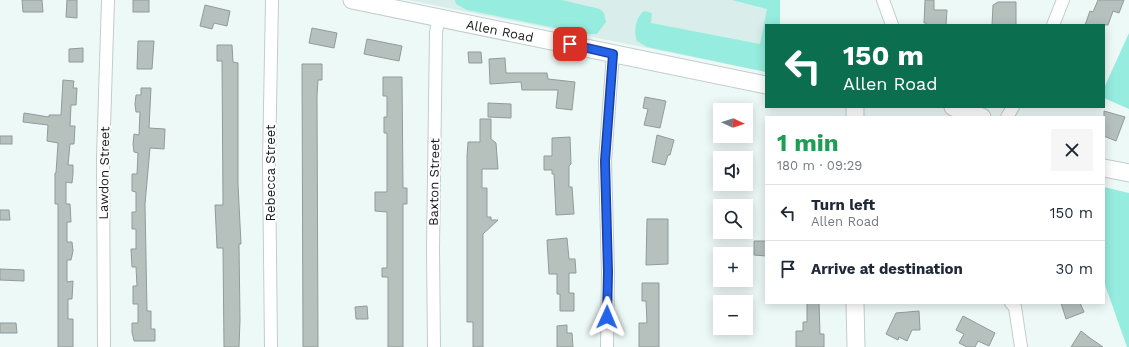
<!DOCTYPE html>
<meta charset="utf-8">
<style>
:root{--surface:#fff;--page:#f6f6f7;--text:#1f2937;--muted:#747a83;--line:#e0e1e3}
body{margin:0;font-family:"Work Sans",sans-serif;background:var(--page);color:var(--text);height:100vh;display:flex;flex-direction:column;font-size:15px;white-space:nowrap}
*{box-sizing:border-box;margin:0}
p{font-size:13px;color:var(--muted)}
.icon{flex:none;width:22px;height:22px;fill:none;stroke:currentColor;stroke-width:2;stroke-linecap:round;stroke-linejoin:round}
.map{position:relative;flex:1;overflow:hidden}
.details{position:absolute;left:765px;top:116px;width:340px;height:188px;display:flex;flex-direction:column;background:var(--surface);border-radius:0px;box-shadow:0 2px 10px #0003}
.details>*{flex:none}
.hud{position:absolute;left:765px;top:24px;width:340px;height:84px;border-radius:0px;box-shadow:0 2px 10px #0003;background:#0b6e4f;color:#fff;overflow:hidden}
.needle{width:26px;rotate:93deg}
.controls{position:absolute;left:713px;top:103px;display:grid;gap:8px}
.controls a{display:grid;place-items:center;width:40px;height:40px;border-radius:0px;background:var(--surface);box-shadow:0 2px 10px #0003;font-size:20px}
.pin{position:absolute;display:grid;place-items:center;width:34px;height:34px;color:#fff;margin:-17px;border-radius:8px;box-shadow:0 2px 6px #0006}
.me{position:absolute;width:44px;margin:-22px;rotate:1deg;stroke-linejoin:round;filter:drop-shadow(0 0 3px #0008)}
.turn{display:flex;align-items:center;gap:14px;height:84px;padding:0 12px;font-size:18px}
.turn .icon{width:52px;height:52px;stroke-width:2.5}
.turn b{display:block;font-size:28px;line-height:34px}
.round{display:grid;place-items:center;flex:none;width:42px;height:42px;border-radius:0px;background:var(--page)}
.headline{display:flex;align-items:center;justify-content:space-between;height:68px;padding:0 12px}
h1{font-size:24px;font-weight:700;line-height:30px;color:#1e9e55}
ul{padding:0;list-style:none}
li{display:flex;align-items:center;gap:12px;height:56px;padding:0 12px;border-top:1px solid var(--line)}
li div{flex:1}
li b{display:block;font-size:15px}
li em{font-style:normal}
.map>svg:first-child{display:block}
</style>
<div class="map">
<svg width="1129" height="347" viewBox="0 0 1129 347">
<rect width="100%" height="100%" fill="#edf9f7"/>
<polygon fill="#d9eeea" points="408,0 780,0 780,25 766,25 766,72"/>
<g fill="#96ecde">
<polygon points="455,0 562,0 600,9 604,13 606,22 597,34 585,34 467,10 456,4"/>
<path d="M732 0H780V25H766V72L647 47 637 41C633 31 636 17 644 11L652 13 651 23 760 44 767 9Z"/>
<polygon points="1129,33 1129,109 1104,98 1104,88"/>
<polygon points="1104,187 1129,193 1129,347 1127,347 1104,282"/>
</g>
<g fill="#b6c1be" stroke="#919b99">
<polygon points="22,0 42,0 43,12 23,12"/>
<polygon points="67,0 77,0 77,18 66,17"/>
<rect x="133" y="0" width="16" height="12"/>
<polygon points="925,0 934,0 934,10 947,10 946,25 927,25 926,23 924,23"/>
<polygon points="1098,0 1124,0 1119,13 1113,11 1108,25 1085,25 1090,11 1093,12"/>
<polygon points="998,2 1016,2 1016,25 992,25 993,5"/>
<polygon points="205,5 230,11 227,26 214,23 212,29 200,26"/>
<polygon points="312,28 337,33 334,48 309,43"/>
<polygon points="367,39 402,46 399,61 364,54"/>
<polygon points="138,41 154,41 152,69 137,69"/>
<polygon points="217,45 232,45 233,62 238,63 238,184 241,244 239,244 240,320 239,347 224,347 223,248 217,248 215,205 223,205 222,61 217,61"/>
<polygon points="83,48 83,62 69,62 69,49"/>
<polygon points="468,52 481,52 482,63 469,63"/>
<polygon points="505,58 506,73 547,73 548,79 575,82 572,110 556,108 558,90 522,90 521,82 490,84 489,59"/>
<polygon points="302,64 322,64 322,80 318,80 317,96 318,347 303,347"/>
<polygon points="383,77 402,77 403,188 407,188 407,204 403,204 403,347 388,347 388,277 382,277 382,268 387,268 387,212 375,211 375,192 387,192 387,133 384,133 384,117 387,117 387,96 383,96"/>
<polygon points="63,80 74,81 73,88 77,88 76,105 71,105 70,126 75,126 74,144 70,144 68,165 73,165 73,174 72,183 66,182 66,204 70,204 71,222 67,222 67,242 72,242 73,251 71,260 67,260 67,282 73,281 72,299 68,299 68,319 73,319 73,347 58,347 58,204 55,204 55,173 56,173 58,143 47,141 48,125 23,122 24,113 49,117 49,115 61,115"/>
<polygon points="141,88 151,88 149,128 165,129 164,149 150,148 145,204 147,311 151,311 151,329 155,329 155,341 134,341 132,332 132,323 138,323 138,304 133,304 133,286 137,286 136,267 132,267 131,249 136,249 136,229 132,229 132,212 136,212 136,192 132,191 132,174 137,174 138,153 134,152 133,144 134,134 139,135 140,112 136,112 135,104 136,95 141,95"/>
<polygon points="645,97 666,101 660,128 644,125 648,109 643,108"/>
<polygon points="488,103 511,104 511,118 488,117"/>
<polygon points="1104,111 1125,117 1116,141 1104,136"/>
<polygon points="480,119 491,119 491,139 496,143 498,169 482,169 482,188 487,188 487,217 491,217 491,220 498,220 483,234 483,347 473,347 473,322 467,322 467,156 468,142 480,142"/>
<polygon points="657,135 674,140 670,155 668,155 665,165 652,162"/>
<rect x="0" y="136" width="12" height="8"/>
<polygon points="570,137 571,164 569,166 569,187 572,187 574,214 556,215 554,174 552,174 552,170 544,170 544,156 552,156 552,138"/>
<polygon points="0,210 9,210 10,220 0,220"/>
<polygon points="647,219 668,219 668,264 646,265"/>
<polygon points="567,238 569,259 575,259 576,273 569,273 569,293 574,293 574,311 560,311 560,294 557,294 557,274 549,274 547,240"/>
<polygon points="754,241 766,241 766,256 754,255"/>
<polygon points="0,269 24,270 24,281 0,280"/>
<polygon points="642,283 659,283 659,347 639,347 639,323 647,323 646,301 642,301"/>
<polygon points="807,303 819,303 820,334 824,334 824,347 796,347 796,331 803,331 803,322 807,322"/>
<polygon points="1061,303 1080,303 1084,312 1066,319"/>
<polygon points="367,306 368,319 356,319 355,307"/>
<polygon points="919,311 920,330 912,330 907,341 899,337 898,340 886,334 896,313"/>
<polygon points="963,316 995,333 989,346 978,341 975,347 967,347 959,343 964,334 956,330"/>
<polygon points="0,323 16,323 17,333 0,333"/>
<polygon points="567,325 567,333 572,333 573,347 557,347 557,326"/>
<polygon points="1081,331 1090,338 1103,347 1071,347"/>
</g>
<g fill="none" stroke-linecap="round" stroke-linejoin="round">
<g stroke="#c2cdcb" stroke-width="14">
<g id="street">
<polyline points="883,0 892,25"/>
<polyline points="1053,25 1063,0"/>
<polyline points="1007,117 1013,107"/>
<polyline points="1011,303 1015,307 1021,347"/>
<polyline points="104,347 103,158 108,0"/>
<polyline points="271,347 269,162 272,0"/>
<polyline points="434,347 433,249 436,32 439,17"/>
<polyline points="607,347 608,272 605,161 613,54"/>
</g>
</g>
<g stroke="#c2cdcb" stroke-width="19">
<g id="secondary">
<path id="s1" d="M352 0 766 85"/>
<polyline points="855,107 855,117"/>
<polyline points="953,107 982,117"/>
<polyline points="1104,168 1129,173"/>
<polyline points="855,303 856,347"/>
</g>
</g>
<use href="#street" stroke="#fff" stroke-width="12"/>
<use href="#secondary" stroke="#fff" stroke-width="17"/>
</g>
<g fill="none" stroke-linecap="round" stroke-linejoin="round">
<g stroke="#184099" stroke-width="10">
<polyline id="route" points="570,44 613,54 605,161 608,272 607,317"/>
</g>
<use href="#route" stroke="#2563eb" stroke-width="7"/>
</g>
<g text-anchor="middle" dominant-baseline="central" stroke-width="4" stroke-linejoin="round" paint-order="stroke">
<g font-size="13" fill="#191d1c" stroke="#fff">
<text stroke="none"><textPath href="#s1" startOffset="151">Allen Road</textPath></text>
<text transform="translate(104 173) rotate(-89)">Lawdon Street</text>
<text transform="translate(270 173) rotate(-90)">Rebecca Street</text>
<text transform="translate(434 182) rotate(-89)">Baxton Street</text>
</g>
</g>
</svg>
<div class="controls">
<a><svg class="needle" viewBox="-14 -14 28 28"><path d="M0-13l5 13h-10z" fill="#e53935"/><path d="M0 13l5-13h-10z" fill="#747a83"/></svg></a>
<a><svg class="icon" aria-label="sound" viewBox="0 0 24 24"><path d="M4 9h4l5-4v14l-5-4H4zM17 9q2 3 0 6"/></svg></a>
<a><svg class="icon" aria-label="search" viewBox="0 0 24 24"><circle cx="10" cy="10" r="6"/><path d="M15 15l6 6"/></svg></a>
<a>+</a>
<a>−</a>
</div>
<div class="pin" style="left:570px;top:44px;background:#d93025"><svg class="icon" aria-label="arrive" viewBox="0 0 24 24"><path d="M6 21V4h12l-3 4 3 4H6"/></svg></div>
<svg class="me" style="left:607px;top:317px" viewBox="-20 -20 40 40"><path d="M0-17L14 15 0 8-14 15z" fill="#2563eb" stroke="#fff" stroke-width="4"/></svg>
<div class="hud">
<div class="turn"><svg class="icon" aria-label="left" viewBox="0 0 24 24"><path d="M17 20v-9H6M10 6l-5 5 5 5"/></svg><div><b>150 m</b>Allen Road</div></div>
</div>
<section class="details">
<div class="headline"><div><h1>1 min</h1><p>180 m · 09:29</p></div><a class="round"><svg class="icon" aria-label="close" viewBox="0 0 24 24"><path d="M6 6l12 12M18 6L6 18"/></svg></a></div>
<ul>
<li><svg class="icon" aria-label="left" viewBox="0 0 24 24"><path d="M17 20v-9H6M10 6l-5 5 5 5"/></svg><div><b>Turn left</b><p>Allen Road</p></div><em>150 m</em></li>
<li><svg class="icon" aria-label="arrive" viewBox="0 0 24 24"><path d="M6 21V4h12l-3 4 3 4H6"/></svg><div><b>Arrive at destination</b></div><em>30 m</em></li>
</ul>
</section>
</div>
